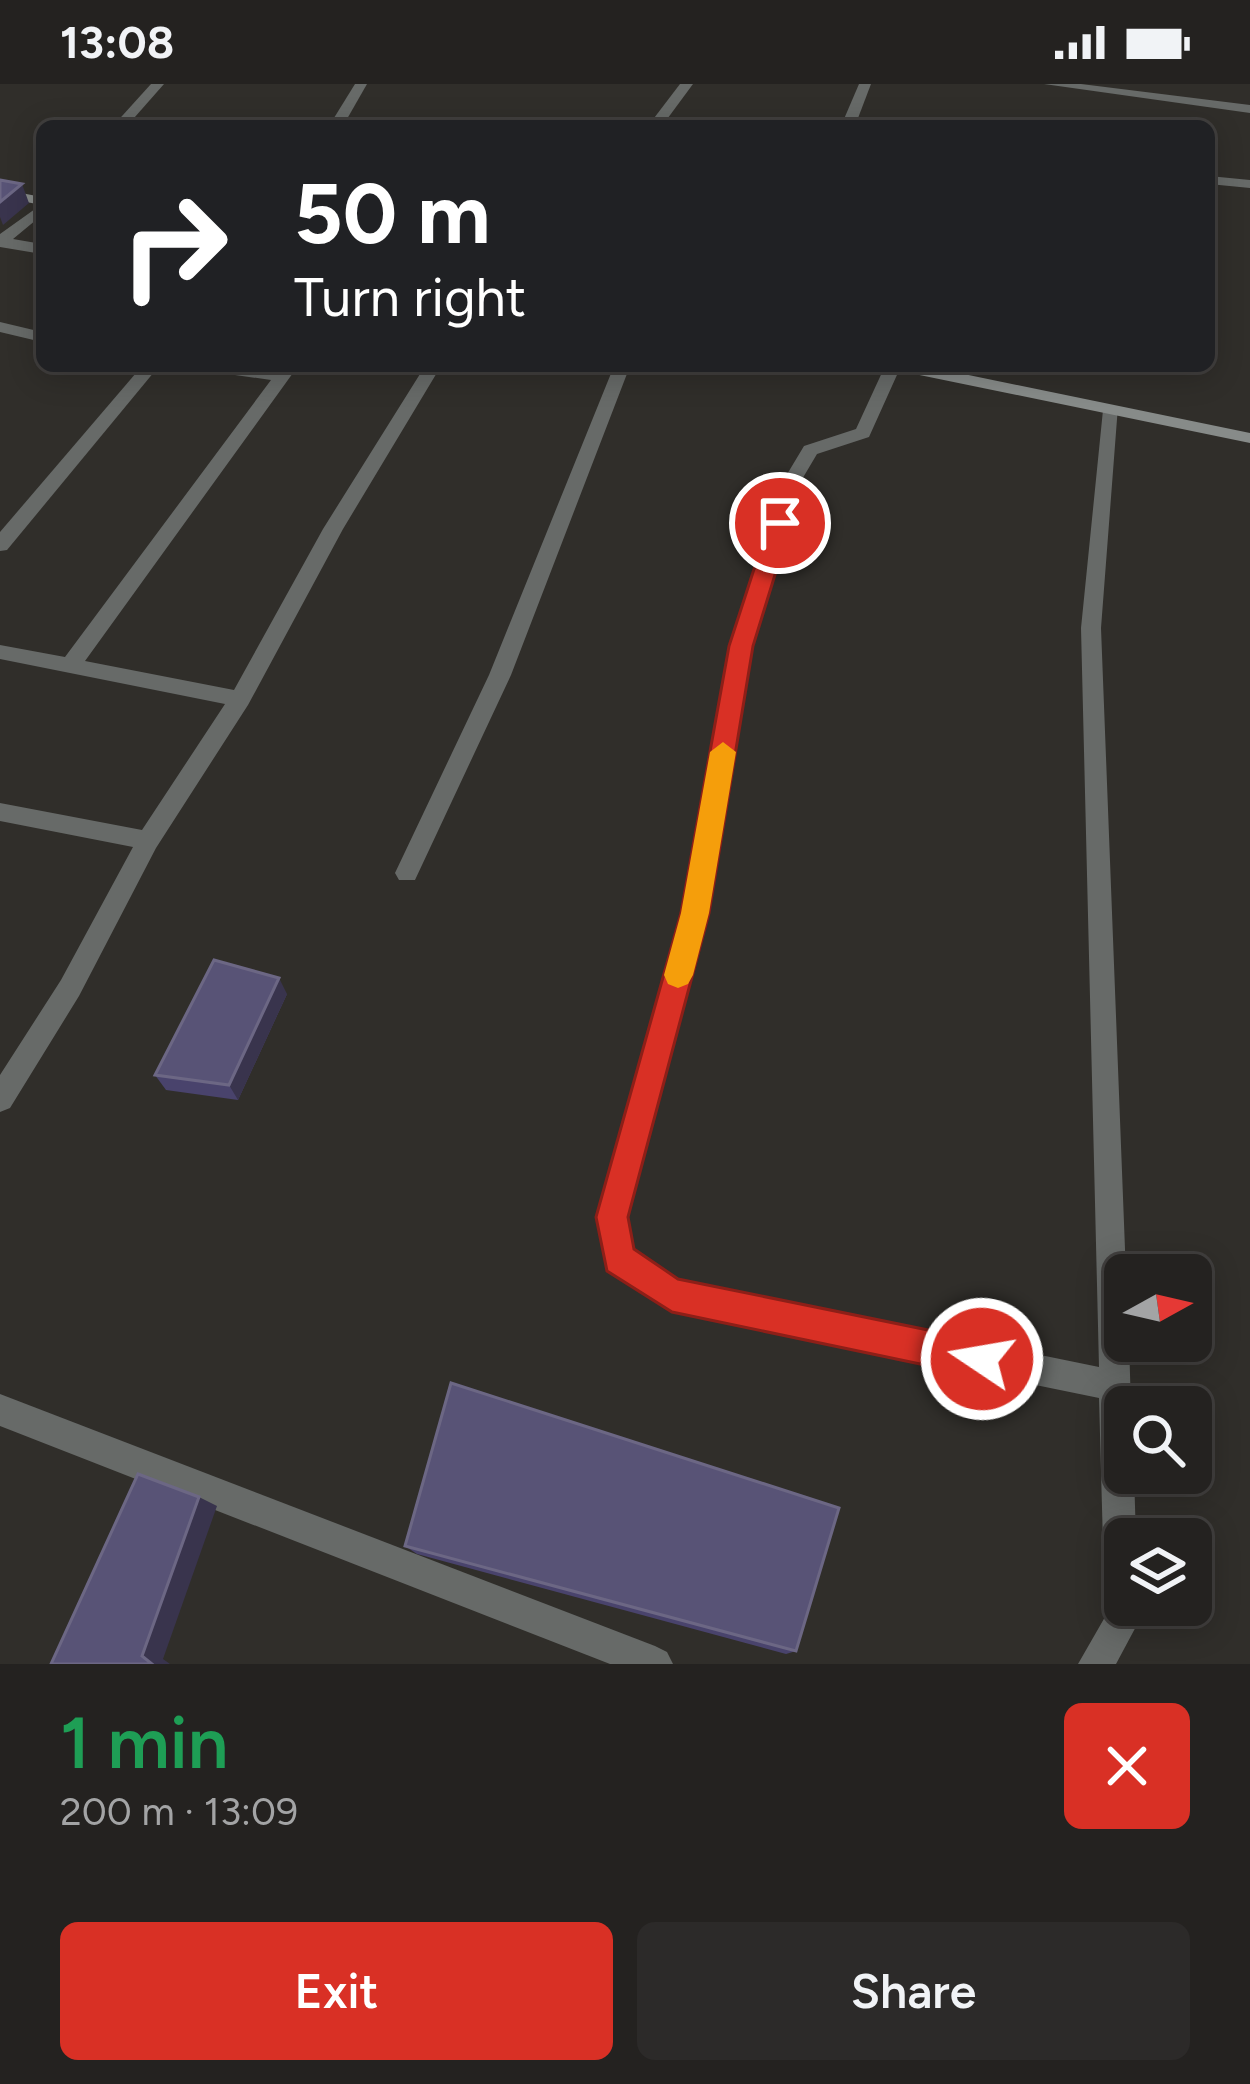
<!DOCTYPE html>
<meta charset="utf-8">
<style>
:root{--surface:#242220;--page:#2c2a29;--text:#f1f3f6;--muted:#a3a4a5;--line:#413f3e;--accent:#d93025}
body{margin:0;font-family:Figtree,sans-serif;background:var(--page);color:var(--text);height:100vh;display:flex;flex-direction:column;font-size:45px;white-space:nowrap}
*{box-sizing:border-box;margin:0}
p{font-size:39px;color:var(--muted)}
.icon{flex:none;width:66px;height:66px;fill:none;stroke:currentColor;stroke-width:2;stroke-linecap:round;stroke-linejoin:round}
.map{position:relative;height:1580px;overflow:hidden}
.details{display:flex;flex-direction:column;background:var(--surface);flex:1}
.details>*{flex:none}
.hud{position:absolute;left:36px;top:36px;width:1179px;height:252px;border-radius:18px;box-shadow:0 6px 30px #0003,0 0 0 3px var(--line);background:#202124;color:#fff;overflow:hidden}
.needle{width:78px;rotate:82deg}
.buttons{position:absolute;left:1104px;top:1170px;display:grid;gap:24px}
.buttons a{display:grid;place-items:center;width:108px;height:108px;border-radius:18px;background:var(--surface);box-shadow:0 6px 30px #0003,0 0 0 3px var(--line);font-size:60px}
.pin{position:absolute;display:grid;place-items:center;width:102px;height:102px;color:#fff;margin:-51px;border:6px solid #fff;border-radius:50%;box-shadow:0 3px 12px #0007}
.me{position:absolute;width:132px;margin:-66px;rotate:282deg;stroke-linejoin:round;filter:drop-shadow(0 0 9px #0008)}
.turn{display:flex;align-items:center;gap:42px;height:252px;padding:0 60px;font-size:54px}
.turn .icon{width:156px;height:156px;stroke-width:2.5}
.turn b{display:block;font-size:84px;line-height:102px}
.round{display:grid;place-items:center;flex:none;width:126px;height:126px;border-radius:18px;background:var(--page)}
.overview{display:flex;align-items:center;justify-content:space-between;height:204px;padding:0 60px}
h1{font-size:72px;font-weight:600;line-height:90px;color:#1e9e55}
.primary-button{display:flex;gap:24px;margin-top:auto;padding:24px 60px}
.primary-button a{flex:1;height:138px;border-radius:18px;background:var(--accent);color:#fff;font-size:48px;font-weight:600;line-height:138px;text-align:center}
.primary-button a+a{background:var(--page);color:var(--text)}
.status{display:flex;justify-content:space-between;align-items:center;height:84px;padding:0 60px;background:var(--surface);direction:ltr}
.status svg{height:33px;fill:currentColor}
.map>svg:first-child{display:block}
</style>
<div class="status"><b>13:08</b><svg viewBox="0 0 49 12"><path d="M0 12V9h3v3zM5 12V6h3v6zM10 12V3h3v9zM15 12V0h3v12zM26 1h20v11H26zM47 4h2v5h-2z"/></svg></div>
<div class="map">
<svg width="1250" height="1580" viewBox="0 0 1250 1580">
<rect width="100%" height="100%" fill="#302e2a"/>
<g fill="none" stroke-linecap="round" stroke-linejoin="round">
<g fill="#676a68" fill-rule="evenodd">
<polygon points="151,0 164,0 127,42 113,42"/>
<polygon points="355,0 367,0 343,42 329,42"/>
<polygon points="680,0 693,0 662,42 648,42"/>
<polygon points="859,0 871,0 855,42 841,42"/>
<polygon points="1044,0 1081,0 1250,21 1250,29"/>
<polygon points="1209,92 1250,96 1250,104 1209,100"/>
<polygon points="42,120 42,131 13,155 42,160 42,170 0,163 0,150"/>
<polygon points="0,238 42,248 42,258 0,248"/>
<polygon points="142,282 159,282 7,466 0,467 0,448"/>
<polygon points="199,282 277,287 281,282 298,282 85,577 234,606 323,445 425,282 441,282 343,445 248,621 156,764 79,912 10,1024 0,1028 0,991 61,896 133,763 0,737 0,719 142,746 225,620 0,575 0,561 65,573 271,296 207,287"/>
<polygon points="614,282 630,282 511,591 415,796 399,796 395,789 489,591"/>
<polygon points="885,282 901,282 869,353 817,370 801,397 751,562 707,829 626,1133 632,1167 678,1197 1099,1283 1081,544 1103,326 1118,322 1101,544 1126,1191 1125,1257 1129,1257 1131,1323 1125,1323 1125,1389 1134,1389 1136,1455 1125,1455 1125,1521 1139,1521 1139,1537 1116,1580 1078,1580 1105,1533 1099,1314 672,1226 609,1185 598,1133 683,829 731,562 783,397 804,362 856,345"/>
<polygon points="0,1310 655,1562 667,1568 673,1580 610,1580 0,1342"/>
</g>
<g fill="#878b89" fill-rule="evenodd">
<polygon points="0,105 42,113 42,121 0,113"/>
<polygon points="892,282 925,282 1250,349 1250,359 900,287"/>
</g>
</g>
<g fill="#49436c">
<polygon points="287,910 238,1016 166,1006 155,991"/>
<polygon points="405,1462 796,1567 786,1570 417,1470"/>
</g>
<g fill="#39344d">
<polygon points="22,100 29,119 3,141 0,133 0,118"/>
<polygon points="279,894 287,910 238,1016 229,1001"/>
<polygon points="199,1413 217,1422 163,1575 170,1580 152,1580 142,1572"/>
</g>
<g fill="#585376" stroke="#6c6784" stroke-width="3">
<polygon points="0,96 22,100 0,118"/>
<polygon points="214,876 279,894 229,1001 155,991"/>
<polygon points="451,1299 839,1424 796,1567 405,1462"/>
<polygon points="138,1390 199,1413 142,1572 152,1580 51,1580"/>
</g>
<polygon fill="#d93025" stroke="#8d1f18" stroke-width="3" points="780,432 791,439 753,562 709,829 628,1133 634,1165 678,1195 982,1257 994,1263 999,1275 994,1287 982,1293 672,1228 607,1187 596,1133 681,829 729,562 769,439"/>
<polygon fill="#f59e0b" points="723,658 736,668 709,829 693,891 688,900 678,904 668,900 664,891 681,829 710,668"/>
</svg>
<div class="buttons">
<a><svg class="needle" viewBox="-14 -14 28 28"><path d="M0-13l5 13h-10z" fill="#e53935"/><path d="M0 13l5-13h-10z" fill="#a3a4a5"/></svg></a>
<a><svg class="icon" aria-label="search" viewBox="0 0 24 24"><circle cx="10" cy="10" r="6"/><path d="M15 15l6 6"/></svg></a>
<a><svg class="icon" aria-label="layers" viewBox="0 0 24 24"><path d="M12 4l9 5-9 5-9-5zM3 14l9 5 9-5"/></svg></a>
</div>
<div class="pin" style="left:780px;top:439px;background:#d93025"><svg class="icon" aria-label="arrive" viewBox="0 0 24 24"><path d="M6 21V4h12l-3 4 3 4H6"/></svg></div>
<svg class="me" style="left:982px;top:1275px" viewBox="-20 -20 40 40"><circle r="17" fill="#d93025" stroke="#fff" stroke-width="3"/><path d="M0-11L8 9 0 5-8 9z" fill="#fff"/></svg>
<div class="hud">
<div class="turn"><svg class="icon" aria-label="right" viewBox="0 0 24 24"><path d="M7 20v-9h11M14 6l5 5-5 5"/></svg><div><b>50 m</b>Turn right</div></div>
</div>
</div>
<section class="details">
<div class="overview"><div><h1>1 min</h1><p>200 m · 13:09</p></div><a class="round" style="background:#d93025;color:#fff"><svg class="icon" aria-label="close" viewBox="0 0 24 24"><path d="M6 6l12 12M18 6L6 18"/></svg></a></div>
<div class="primary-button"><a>Exit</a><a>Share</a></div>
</section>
